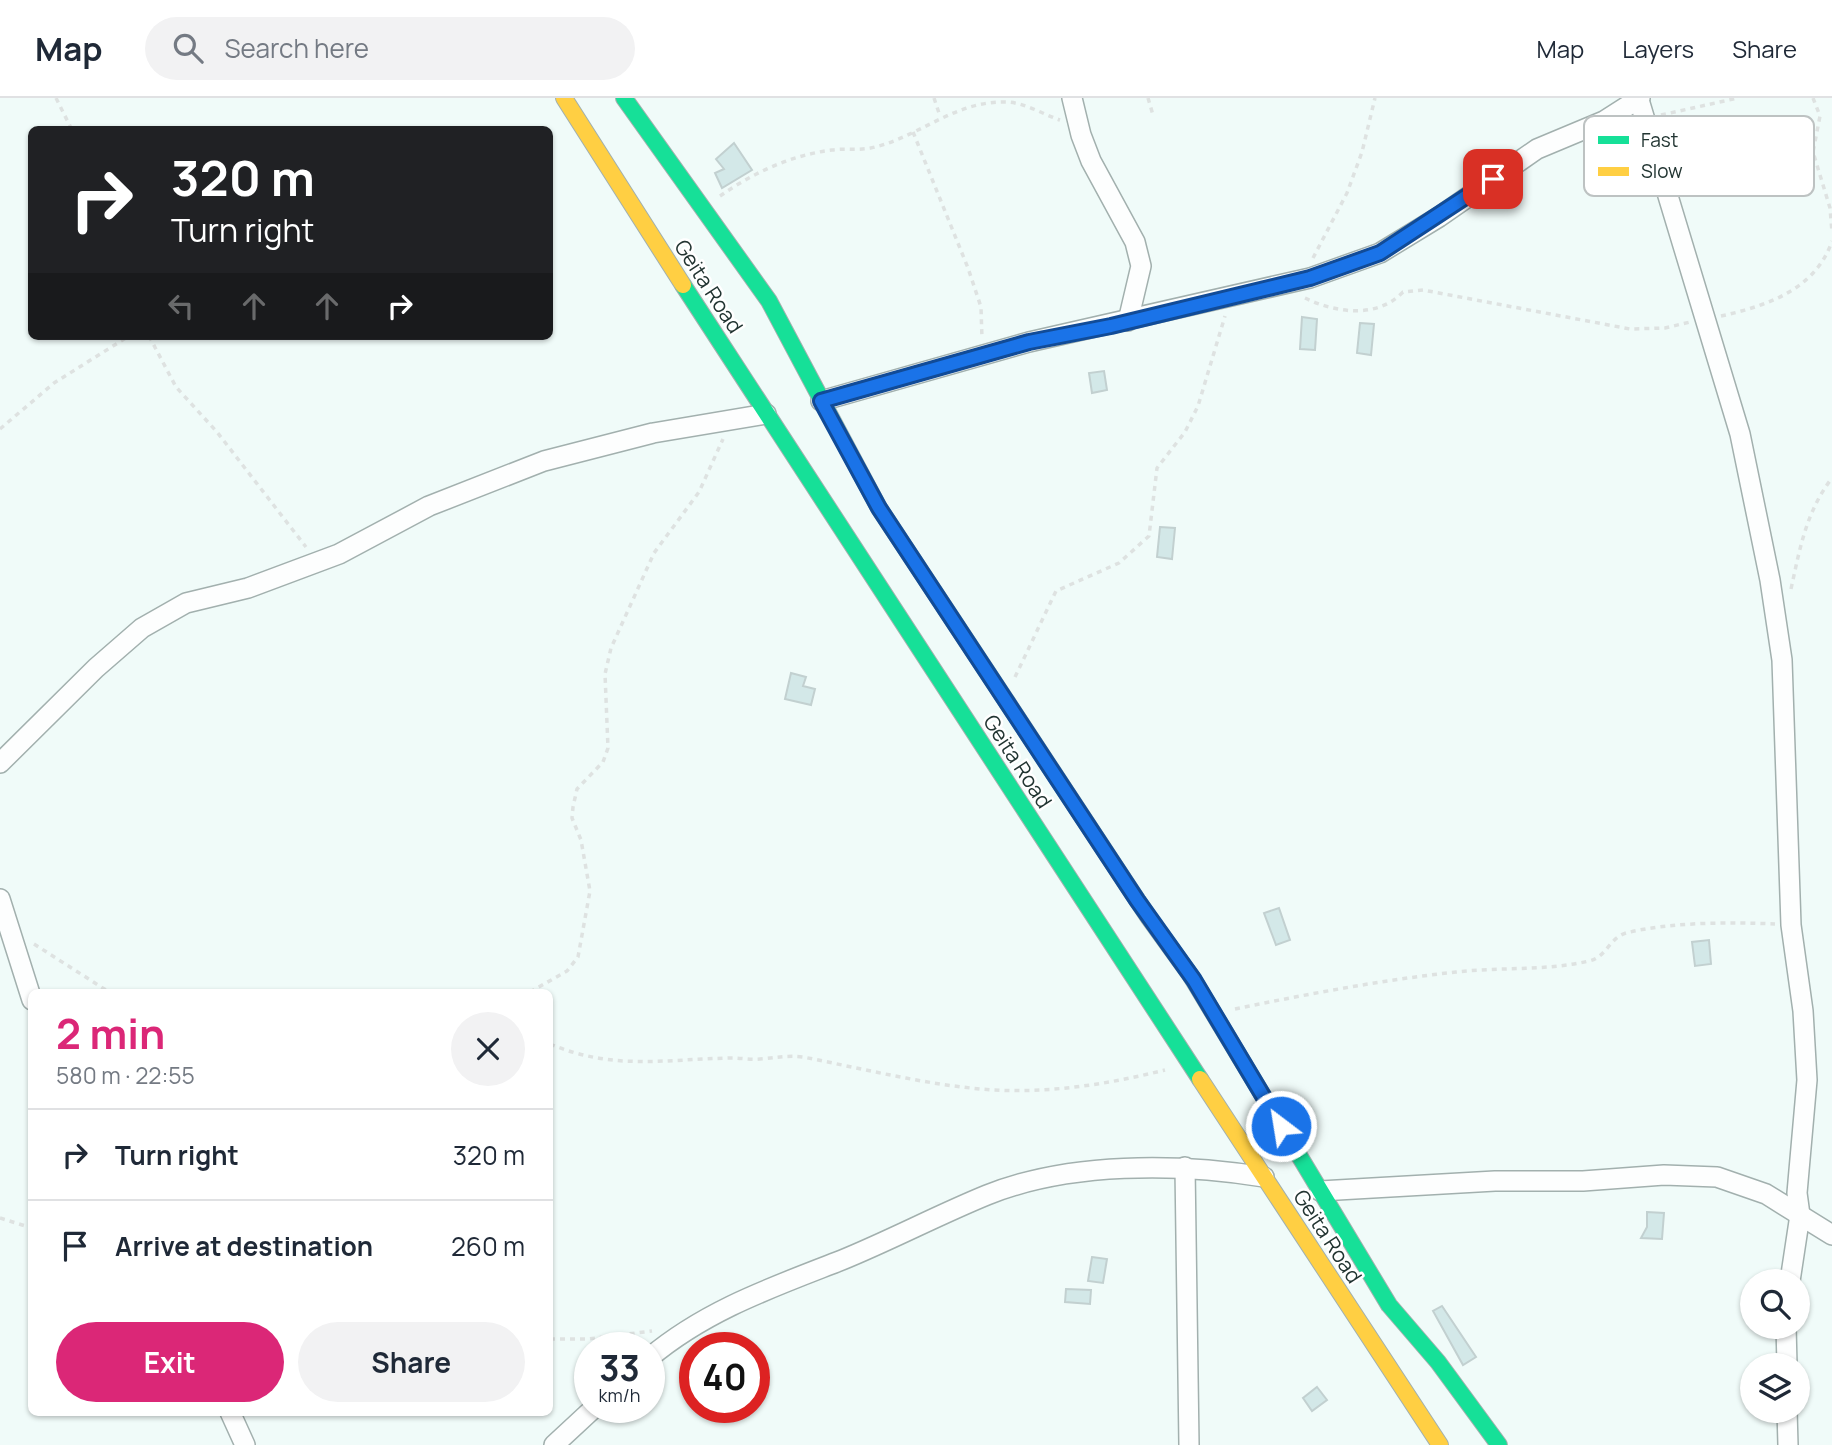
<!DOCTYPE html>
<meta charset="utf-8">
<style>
:root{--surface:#fff;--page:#f2f2f3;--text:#1f2937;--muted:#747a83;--line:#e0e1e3;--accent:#db2777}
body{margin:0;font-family:Manrope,sans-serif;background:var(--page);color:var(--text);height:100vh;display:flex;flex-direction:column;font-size:26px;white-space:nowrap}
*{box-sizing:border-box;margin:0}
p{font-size:23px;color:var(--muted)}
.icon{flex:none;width:38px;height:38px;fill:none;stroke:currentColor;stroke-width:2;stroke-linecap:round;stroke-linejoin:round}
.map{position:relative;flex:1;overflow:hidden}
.details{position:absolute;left:28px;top:891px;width:525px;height:427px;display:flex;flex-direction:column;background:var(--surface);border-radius:10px;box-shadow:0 2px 5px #0004}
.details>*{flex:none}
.guide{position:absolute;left:28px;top:28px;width:525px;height:214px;border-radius:10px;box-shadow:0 2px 5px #0004;background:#202124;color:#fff;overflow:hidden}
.buttons{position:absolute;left:1740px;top:1171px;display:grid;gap:14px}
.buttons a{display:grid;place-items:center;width:70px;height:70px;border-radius:50%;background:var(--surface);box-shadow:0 2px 5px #0004;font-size:35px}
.speed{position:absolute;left:574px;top:1234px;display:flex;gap:14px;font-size:35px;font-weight:700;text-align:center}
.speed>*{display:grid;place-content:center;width:91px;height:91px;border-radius:50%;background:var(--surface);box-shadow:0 2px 5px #0004;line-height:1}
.speed small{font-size:18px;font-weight:400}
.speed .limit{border:10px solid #d22;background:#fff;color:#111}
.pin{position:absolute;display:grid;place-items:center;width:60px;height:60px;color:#fff;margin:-30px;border-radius:14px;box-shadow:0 4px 10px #0006}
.me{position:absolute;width:77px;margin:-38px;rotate:329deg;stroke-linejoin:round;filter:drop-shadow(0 0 5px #0008)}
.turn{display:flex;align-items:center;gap:24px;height:147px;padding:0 28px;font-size:32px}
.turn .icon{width:91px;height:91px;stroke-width:2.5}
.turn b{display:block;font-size:49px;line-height:60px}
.lanes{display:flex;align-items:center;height:66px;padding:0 28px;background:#0003;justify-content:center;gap:35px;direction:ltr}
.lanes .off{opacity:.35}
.round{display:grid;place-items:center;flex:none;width:74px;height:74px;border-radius:37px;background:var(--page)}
.head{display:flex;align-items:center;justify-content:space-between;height:119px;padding:0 28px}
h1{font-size:42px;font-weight:700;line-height:52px;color:var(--accent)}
.cta{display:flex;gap:14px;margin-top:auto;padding:14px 28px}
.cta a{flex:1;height:80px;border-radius:42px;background:var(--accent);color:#fff;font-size:28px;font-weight:700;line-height:80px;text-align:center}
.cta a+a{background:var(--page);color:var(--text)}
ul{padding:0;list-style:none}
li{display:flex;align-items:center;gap:21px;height:91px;padding:0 28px;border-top:2px solid var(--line)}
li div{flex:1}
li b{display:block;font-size:26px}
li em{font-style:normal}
header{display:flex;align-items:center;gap:42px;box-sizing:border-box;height:98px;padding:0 35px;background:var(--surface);border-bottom:2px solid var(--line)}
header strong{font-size:33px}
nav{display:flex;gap:38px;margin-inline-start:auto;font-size:24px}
.search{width:490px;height:63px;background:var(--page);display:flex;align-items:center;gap:18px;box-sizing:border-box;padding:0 24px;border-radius:38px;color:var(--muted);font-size:26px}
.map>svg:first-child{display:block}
</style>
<header>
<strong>Map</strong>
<div class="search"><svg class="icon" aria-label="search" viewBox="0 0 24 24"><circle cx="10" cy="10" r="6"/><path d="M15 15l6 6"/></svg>Search here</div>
<nav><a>Map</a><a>Layers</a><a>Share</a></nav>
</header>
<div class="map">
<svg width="1832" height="1347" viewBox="0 0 1832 1347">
<rect width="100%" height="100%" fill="#f0fbf9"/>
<g fill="#d3e8e8" stroke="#c2d0d0" stroke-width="2">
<polygon points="734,45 752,72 722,90 715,75 724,71 716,61"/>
<polygon points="1302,219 1317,221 1315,252 1300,251"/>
<polygon points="1360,225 1374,226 1371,257 1357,255"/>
<polygon points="1104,273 1107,292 1092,295 1089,275"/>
<polygon points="1160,429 1175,430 1172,461 1157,459"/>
<polygon points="791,575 806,579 803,588 815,591 811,607 785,601"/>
<polygon points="1279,810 1290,842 1276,847 1264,815"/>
<polygon points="1709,842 1711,866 1695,868 1692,844"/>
<polygon points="1647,1114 1664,1115 1662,1141 1641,1140 1647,1129"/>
<polygon points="1092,1159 1107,1161 1103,1185 1088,1183"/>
<polygon points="1066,1191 1091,1192 1090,1206 1065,1204"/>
<polygon points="1442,1208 1476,1259 1463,1267 1433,1213"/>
<polygon points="1317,1289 1327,1302 1312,1313 1303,1300"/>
</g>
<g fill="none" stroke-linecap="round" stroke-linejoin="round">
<g stroke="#a2b0ae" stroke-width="22">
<g id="street">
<polyline points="1072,0 1081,37 1091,63 1135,144 1141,168 1128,223"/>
<polyline points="1639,2 1740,336 1770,482 1782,562 1791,827 1803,913 1807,982 1797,1095 1800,1117 1790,1183"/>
<polyline points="821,303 1029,244 1310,180 1380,155 1439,119 1537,51 1604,23 1640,0"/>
<polyline points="0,665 96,570 142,530 186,505 248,490 339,456 429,408 544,363 653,335 766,316"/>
<polyline points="0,801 32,902"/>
<polyline points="1185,1069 1189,1347"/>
<polyline points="1320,1093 1495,1083 1583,1083 1664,1077 1717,1079 1766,1096 1832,1137"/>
<polyline points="1786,1228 1787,1267"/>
<path d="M649 1260C706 1212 773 1189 842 1162 891 1142 938 1117 987 1097 1069 1064 1178 1065 1264 1079"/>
<polyline points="1787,1312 1788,1347"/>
<polyline points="230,1314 245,1347"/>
<polyline points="554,1347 595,1309"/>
</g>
</g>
<g stroke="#a2b0ae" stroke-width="18">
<g id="fast">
<polyline points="624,0 769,203 879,410 1007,604"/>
<polyline points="683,187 1200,981"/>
<polyline points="1191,878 1389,1207 1438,1264 1499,1347"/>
</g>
</g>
<g stroke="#a2b0ae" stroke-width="18">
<g id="slow">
<polyline points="564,0 683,187"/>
<polyline points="1007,604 1149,820 1191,878"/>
<polyline points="1200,981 1440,1347"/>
</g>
</g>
<g stroke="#dee2e1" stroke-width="3.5" stroke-dasharray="5 5" stroke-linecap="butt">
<polyline points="56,0 72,32"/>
<polyline points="934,0 940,18"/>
<polyline points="1148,0 1153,17"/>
<polyline points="1813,0 1820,18 1813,54 1830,110 1832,134"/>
<polyline points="1661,17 1738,0"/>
<polyline points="913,34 968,170 981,209 982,241"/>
<path d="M720 98C753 75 791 57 832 52 847 50 861 53 875 49 920 38 955 3 1005 4 1024 4 1042 16 1060 22"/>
<polyline points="1313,160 1347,95 1362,54 1375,0"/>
<path d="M1305 200C1336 215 1377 221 1403 194L1423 192 1630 231 1665 230 1690 224"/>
<path d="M1721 218C1767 208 1816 191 1832 143"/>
<polyline points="149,238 176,289 217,334 306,449"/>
<polyline points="0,331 54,285 129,238"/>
<path d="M1791 491C1800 450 1806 414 1832 380"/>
<polyline points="1015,579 1056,493 1119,465 1149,438 1157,370 1185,334 1198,308 1225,218"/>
<polyline points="34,846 109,894"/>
<polyline points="530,894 567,873 578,859 590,793 581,742 572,720 573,709 577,691 603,664 608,650 605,576 611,550 654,455 699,394 723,341"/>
<path d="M1235 911C1308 896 1382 882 1456 874 1500 869 1546 873 1589 863 1607 859 1609 840 1626 835 1670 824 1730 824 1775 826"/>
<path d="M550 946C614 973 666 961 732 960 741 960 751 962 760 961 775 960 787 957 803 959 865 971 930 988 994 992 1052 995 1109 986 1165 972"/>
<polyline points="0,1120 32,1130"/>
<polyline points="550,1241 588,1241 652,1233"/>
</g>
<use href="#street" stroke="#fdfefe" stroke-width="19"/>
<use href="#fast" stroke="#16e098" stroke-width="16"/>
<use href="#slow" stroke="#ffcf43" stroke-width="16"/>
</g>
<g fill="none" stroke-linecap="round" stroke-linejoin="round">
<g stroke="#114b97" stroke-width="18">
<polyline id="route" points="1281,1028 1194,882 1137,802 879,410 821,303 1029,244 1111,228 1310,180 1380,155 1493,81"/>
</g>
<use href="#route" stroke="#1a73e8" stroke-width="12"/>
</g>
<g text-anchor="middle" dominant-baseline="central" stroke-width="5" stroke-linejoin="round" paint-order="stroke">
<g font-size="21" fill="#223532" stroke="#fff">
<text transform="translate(709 188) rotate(57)">Geita Road</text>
<text transform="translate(1018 663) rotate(57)">Geita Road</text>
<text transform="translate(1328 1138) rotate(57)">Geita Road</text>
</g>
</g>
<rect x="1584" y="18" width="230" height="80" rx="10" fill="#fff" stroke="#bdc2c2" stroke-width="2"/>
<rect x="1598" y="38" width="31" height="8" fill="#16e098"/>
<rect x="1598" y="69" width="31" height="9" fill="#ffcf43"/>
<g font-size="19" fill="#223532">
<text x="1641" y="49">Fast</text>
<text x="1641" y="80">Slow</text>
</g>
</svg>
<div class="buttons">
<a><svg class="icon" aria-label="search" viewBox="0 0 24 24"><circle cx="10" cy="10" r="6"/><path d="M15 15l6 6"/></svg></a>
<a><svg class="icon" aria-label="layers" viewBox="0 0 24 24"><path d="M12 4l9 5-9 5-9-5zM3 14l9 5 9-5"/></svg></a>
</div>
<div class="speed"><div>33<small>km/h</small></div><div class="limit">40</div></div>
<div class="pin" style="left:1493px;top:81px;background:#d93025"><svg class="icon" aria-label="arrive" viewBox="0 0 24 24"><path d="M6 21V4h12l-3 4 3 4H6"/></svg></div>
<svg class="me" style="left:1281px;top:1028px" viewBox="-20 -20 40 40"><circle r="17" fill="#1a73e8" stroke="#fff" stroke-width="3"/><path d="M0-11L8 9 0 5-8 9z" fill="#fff"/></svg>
<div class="guide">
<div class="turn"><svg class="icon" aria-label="right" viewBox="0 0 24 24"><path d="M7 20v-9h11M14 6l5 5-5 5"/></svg><div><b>320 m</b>Turn right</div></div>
<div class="lanes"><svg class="icon off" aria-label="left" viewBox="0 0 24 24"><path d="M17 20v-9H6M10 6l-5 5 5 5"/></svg><svg class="icon off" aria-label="ahead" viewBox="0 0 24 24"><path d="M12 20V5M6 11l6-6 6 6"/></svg><svg class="icon off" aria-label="ahead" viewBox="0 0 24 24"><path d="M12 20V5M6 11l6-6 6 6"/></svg><svg class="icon" aria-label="right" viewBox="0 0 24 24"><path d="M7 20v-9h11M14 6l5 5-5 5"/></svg></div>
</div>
<section class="details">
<div class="head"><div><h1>2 min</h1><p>580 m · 22:55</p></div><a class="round"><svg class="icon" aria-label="close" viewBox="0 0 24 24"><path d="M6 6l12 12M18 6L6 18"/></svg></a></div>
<ul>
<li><svg class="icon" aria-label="right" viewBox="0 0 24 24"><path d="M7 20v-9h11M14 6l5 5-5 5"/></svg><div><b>Turn right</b></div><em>320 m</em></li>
<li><svg class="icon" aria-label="arrive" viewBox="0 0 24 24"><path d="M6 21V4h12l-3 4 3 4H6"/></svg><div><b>Arrive at destination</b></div><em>260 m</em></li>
</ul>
<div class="cta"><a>Exit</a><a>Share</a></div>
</section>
</div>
